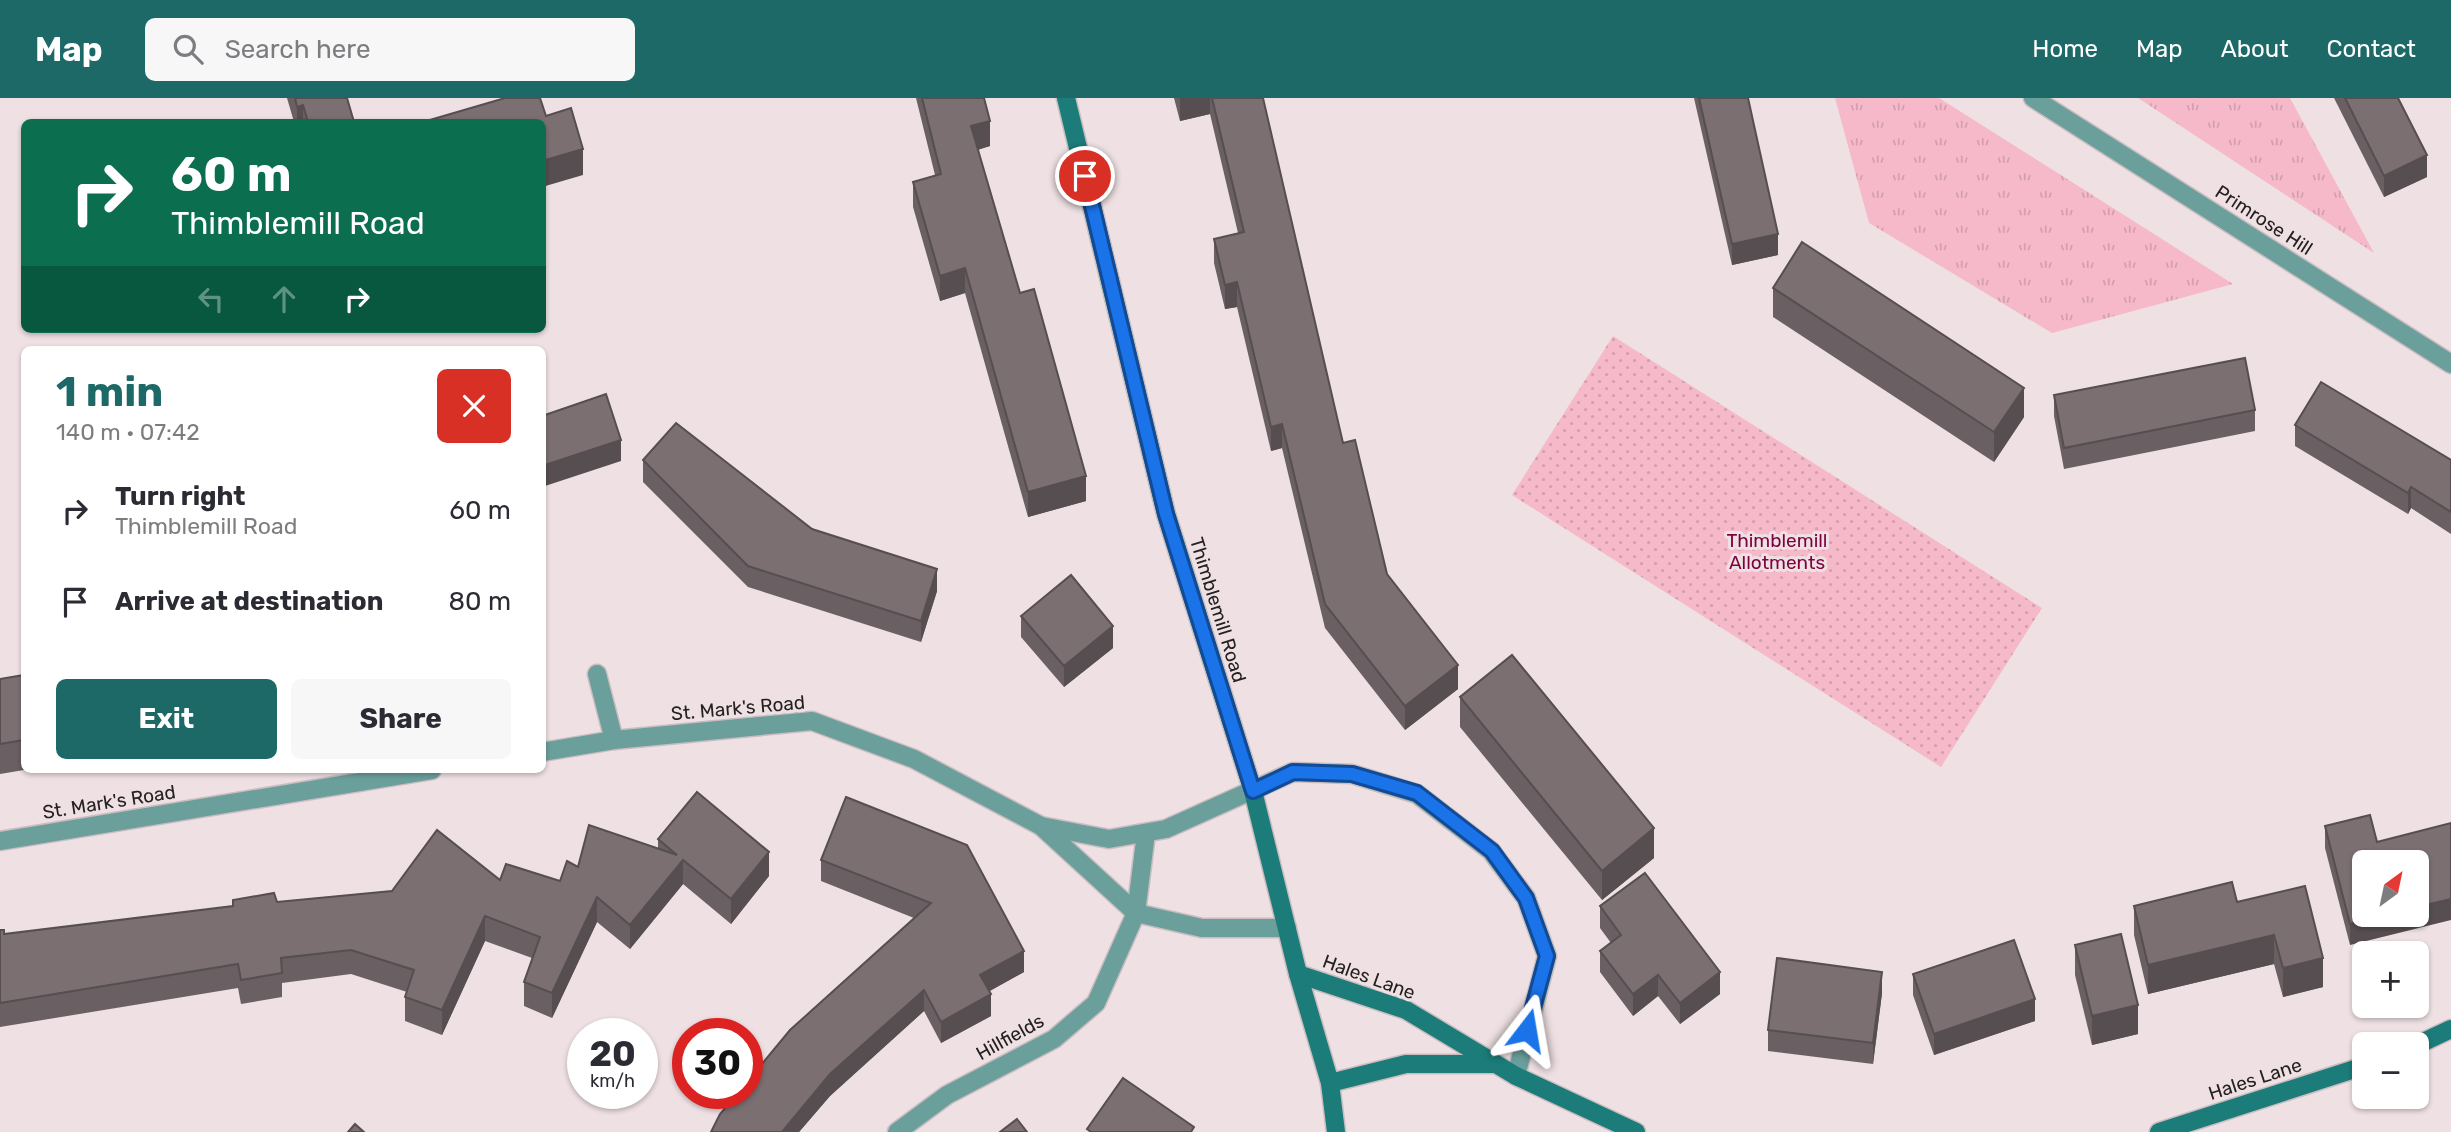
<!DOCTYPE html>
<meta charset="utf-8">
<style>
:root{--surface:#fff;--page:#f7f7f7;--text:#2b2b33;--muted:#7c7c81;--accent:#1d6967}
body{margin:0;font-family:Rubik,sans-serif;background:var(--page);color:var(--text);height:100vh;display:flex;flex-direction:column;font-size:26px;white-space:nowrap}
*{box-sizing:border-box;margin:0}
p{font-size:23px;color:var(--muted)}
.icon{flex:none;width:38px;height:38px;fill:none;stroke:currentColor;stroke-width:2;stroke-linecap:round;stroke-linejoin:round}
.map{position:relative;flex:1;overflow:hidden}
.details{position:absolute;left:21px;top:248px;width:525px;height:427px;display:flex;flex-direction:column;background:var(--surface);border-radius:10px;box-shadow:0 2px 5px #0004}
.details>*{flex:none}
.guide{position:absolute;left:21px;top:21px;width:525px;height:214px;border-radius:10px;box-shadow:0 2px 5px #0004;background:#0b6e4f;color:#fff;overflow:hidden}
.needle{width:46px;rotate:33deg}
.tools{position:absolute;left:2352px;top:752px;display:grid;gap:14px}
.tools a{display:grid;place-items:center;width:77px;height:77px;border-radius:10px;background:var(--surface);box-shadow:0 2px 5px #0004;font-size:35px}
.speed{position:absolute;left:567px;top:920px;display:flex;gap:14px;font-size:35px;font-weight:700;text-align:center}
.speed>*{display:grid;place-content:center;width:91px;height:91px;border-radius:50%;background:var(--surface);box-shadow:0 2px 5px #0004;line-height:1}
.speed small{font-size:18px;font-weight:400}
.speed .limit{border:10px solid #d22;background:#fff;color:#111}
.pin{position:absolute;display:grid;place-items:center;width:60px;height:60px;color:#fff;margin:-30px;border:4px solid #fff;border-radius:50%;box-shadow:0 2px 7px #0007}
.me{position:absolute;width:77px;margin:-38px;rotate:14deg;stroke-linejoin:round;filter:drop-shadow(0 0 5px #0008)}
.turn{display:flex;align-items:center;gap:24px;height:147px;padding:0 35px;font-size:32px}
.turn .icon{width:91px;height:91px;stroke-width:2.5}
.turn b{display:block;font-size:49px;line-height:60px}
.lanes{display:flex;align-items:center;height:66px;padding:0 35px;background:#0003;justify-content:center;gap:35px;direction:ltr}
.lanes .off{opacity:.35}
.round{display:grid;place-items:center;flex:none;width:74px;height:74px;border-radius:10px;background:var(--page)}
.headline{display:flex;align-items:center;justify-content:space-between;height:119px;padding:0 35px}
h1{font-size:42px;font-weight:700;line-height:52px;color:var(--accent)}
.primary-button{display:flex;gap:14px;margin-top:auto;padding:14px 35px}
.primary-button a{flex:1;height:80px;border-radius:10px;background:var(--accent);color:#fff;font-size:28px;font-weight:700;line-height:80px;text-align:center}
.primary-button a+a{background:var(--page);color:var(--text)}
ul{padding:0;list-style:none}
li{display:flex;align-items:center;gap:21px;height:91px;padding:0 35px}
li div{flex:1}
li b{display:block;font-size:26px}
li em{font-style:normal}
header{display:flex;align-items:center;gap:42px;box-sizing:border-box;height:98px;padding:0 35px;background:var(--accent);color:#fff}
header strong{font-size:33px}
nav{display:flex;gap:38px;margin-inline-start:auto;font-size:24px}
.search{width:490px;height:63px;background:var(--page);display:flex;align-items:center;gap:18px;box-sizing:border-box;padding:0 24px;border-radius:10px;color:var(--muted);font-size:26px}
.map>svg:first-child{display:block}
</style>
<header>
<strong>Map</strong>
<div class="search"><svg class="icon" aria-label="search" viewBox="0 0 24 24"><circle cx="10" cy="10" r="6"/><path d="M15 15l6 6"/></svg>Search here</div>
<nav><a>Home</a><a>Map</a><a>About</a><a>Contact</a></nav>
</header>
<div class="map">
<svg width="2451" height="1034" viewBox="0 0 2451 1034">
<defs>
<pattern id="grass-tufts" width="24" height="20" patternUnits="userSpaceOnUse" patternTransform="scale(1.75)"><rect width="24" height="20" fill="#f6b9ca"/><path d="M3 7l-1-3M5 7V3M7 7l1-3M15 17l-1-3M17 17v-4M19 17l1-3" fill="none" stroke="#d39fad"/></pattern>
<pattern id="garden-dots" width="8" height="8" patternUnits="userSpaceOnUse" patternTransform="scale(1.75)"><rect width="8" height="8" fill="#f6b9ca"/><path d="M2 2h.1M6 6h.1" fill="none" stroke="#d39fad" stroke-width="1.8" stroke-linecap="round"/></pattern>
</defs>
<rect width="100%" height="100%" fill="#eee0e3"/>
<g fill="url(#grass-tufts)">
<polygon points="1835,0 1939,0 2233,186 2052,235 1869,125"/>
<polygon points="2138,0 2290,0 2374,155"/>
</g>
<polygon fill="url(#garden-dots)" points="1613,238 2042,510 1941,669 1512,397"/>
<g fill="none" stroke-linecap="round" stroke-linejoin="round">
<g stroke="#cabdc0" stroke-width="21">
<g id="street">
<polyline points="2033,0 2451,266"/>
<polyline points="597,576 614,642"/>
<polyline points="542,654 614,642 812,623 914,661 1041,728 1136,815 1202,830 1287,830"/>
<polyline points="1041,728 1109,741 1166,731 1293,674 1352,676 1417,696 1491,753 1526,800 1547,858 1516,978"/>
<polyline points="0,743 432,672"/>
<polyline points="897,1034 947,997 1054,941 1096,905 1136,815 1146,735"/>
</g>
</g>
<g stroke="#cabdc0" stroke-width="21">
<g id="secondary">
<polyline points="1066,0 1166,416 1253,693 1298,876 1330,985 1336,1034"/>
<polyline points="1298,876 1406,912 1516,978 1636,1034"/>
<polyline points="2417,947 2451,931"/>
<polyline points="1330,985 1406,966 1496,966"/>
<polyline points="2159,1034 2364,968"/>
</g>
</g>
<use href="#street" stroke="#6a9f9c" stroke-width="18"/>
<use href="#secondary" stroke="#1b7c79" stroke-width="18"/>
</g>
<g fill="#6a5f62">
<polygon points="287,0 347,0 354,24 294,24"/>
<polygon points="916,0 984,0 990,48 978,52 1020,195 1086,403 1028,419 965,195 940,203 913,109 913,84 935,77"/>
<polygon points="1174,0 1263,0 1343,345 1387,476 1458,591 1405,632 1325,530 1282,350 1271,353 1237,209 1225,211 1214,165 1214,141 1238,135 1210,16 1180,23"/>
<polygon points="1694,0 1748,0 1778,157 1732,167"/>
<polygon points="2334,0 2398,0 2427,79 2384,99"/>
<polygon points="1773,190 2024,319 1994,364 1773,219"/>
<polygon points="2054,297 2255,312 2255,333 2064,371 2054,318"/>
<polygon points="2295,327 2451,362 2451,436 2411,410 2408,416 2295,348"/>
<polygon points="643,362 812,431 937,493 921,544 748,489 643,384"/>
<polygon points="1021,518 1113,550 1064,589 1021,539"/>
<polygon points="24,577 24,672 0,676 0,581"/>
<polygon points="1460,599 1654,760 1602,802 1460,629"/>
<polygon points="846,699 1024,874 990,893 991,918 941,945 924,913 830,998 799,1034 711,1034 914,820 821,783 821,762"/>
<polygon points="2370,717 2350,847 2325,750 2325,728"/>
<polygon points="658,741 769,778 731,826 683,786 630,851 597,824 552,920 524,908 524,884 532,860 485,843 442,937 405,923 405,899 407,894 351,876 282,885 282,899 241,906 238,890 0,929 0,832 4,836 277,804 500,782 560,783 578,769 658,751"/>
<polygon points="2305,788 2323,889 2283,899 2274,866 2148,896 2134,837 2134,808 2237,804"/>
<polygon points="1600,808 1720,896 1680,926 1658,898 1633,918 1600,874 1600,853 1611,845 1600,830"/>
<polygon points="2075,847 2138,936 2092,947 2075,877"/>
<polygon points="1913,876 2035,923 1934,957 1913,897"/>
<polygon points="1882,895 1873,966 1768,953 1768,932"/>
</g>
<g fill="#564e50">
<polygon points="1180,0 1210,0 1210,16 1180,23"/>
<polygon points="303,7 303,24 297,24 297,9"/>
<polygon points="990,23 990,48 971,53 971,28"/>
<polygon points="583,51 583,77 542,89 542,63"/>
<polygon points="2427,57 2427,79 2384,99 2384,78"/>
<polygon points="1778,136 1778,157 1732,167 1732,146"/>
<polygon points="965,170 965,195 940,203 940,178"/>
<polygon points="1237,184 1237,209 1225,211 1225,187"/>
<polygon points="2024,290 2024,319 1994,364 1994,334"/>
<polygon points="1282,326 1282,350 1271,353 1271,329"/>
<polygon points="621,342 621,363 542,389 542,368"/>
<polygon points="1086,378 1086,403 1028,419 1028,394"/>
<polygon points="2411,389 2411,410 2408,416 2408,395"/>
<polygon points="937,471 937,493 921,544 921,523"/>
<polygon points="1113,528 1113,550 1064,589 1064,568"/>
<polygon points="1458,567 1458,591 1405,632 1405,608"/>
<polygon points="1654,730 1654,760 1602,802 1602,773"/>
<polygon points="769,754 769,778 731,826 731,801"/>
<polygon points="683,762 683,786 630,851 630,827"/>
<polygon points="597,799 597,824 552,920 552,895"/>
<polygon points="2451,801 2451,822 2350,847 2350,826 2384,817 2417,817 2417,809"/>
<polygon points="485,818 485,843 442,937 442,912"/>
<polygon points="2274,837 2274,866 2148,896 2148,867"/>
<polygon points="1024,853 1024,874 980,898 980,877"/>
<polygon points="2323,860 2323,889 2283,899 2283,870"/>
<polygon points="1720,874 1720,896 1680,926 1680,905"/>
<polygon points="1882,874 1882,895 1873,966 1873,945"/>
<polygon points="1658,877 1658,898 1633,918 1633,896"/>
<polygon points="924,892 924,913 830,998 799,1034 782,1034 830,976"/>
<polygon points="991,896 991,918 941,945 941,924"/>
<polygon points="2035,901 2035,923 1934,957 1934,936"/>
<polygon points="2138,907 2138,936 2092,947 2092,918"/>
</g>
<g fill="#7b6f72" stroke="#564e50" stroke-width="2">
<polygon points="295,0 347,0 354,24 308,24 303,7 297,9"/>
<polygon points="505,0 540,0 546,18 571,10 583,51 542,63 542,24 423,24"/>
<polygon points="922,0 984,0 990,23 971,28 1020,195 1034,191 1086,378 1028,394 965,170 940,178 913,84 941,76"/>
<polygon points="1212,0 1263,0 1343,345 1355,342 1387,476 1458,567 1405,608 1325,506 1282,326 1271,329 1237,184 1225,187 1214,141 1244,134"/>
<polygon points="1699,0 1748,0 1778,136 1732,146"/>
<polygon points="2345,0 2398,0 2427,57 2384,78"/>
<polygon points="1802,144 2024,290 1994,334 1773,190"/>
<polygon points="2245,260 2255,312 2064,350 2054,297"/>
<polygon points="2321,284 2451,362 2451,414 2411,389 2408,395 2295,327"/>
<polygon points="606,296 621,342 542,368 542,318"/>
<polygon points="676,325 812,431 937,471 921,523 748,468 643,362"/>
<polygon points="1071,477 1113,528 1064,568 1021,518"/>
<polygon points="1512,557 1654,730 1602,773 1460,599"/>
<polygon points="24,577 24,642 0,646 0,581"/>
<polygon points="697,694 769,754 731,801 683,762 630,827 597,799 552,895 524,884 540,839 485,818 442,912 405,899 414,872 351,852 281,860 282,875 241,882 238,866 0,905 0,832 4,832 4,836 233,808 233,802 274,795 277,804 392,793 437,732 500,782 506,766 560,783 567,763 578,769 589,727 677,757 658,741"/>
<polygon points="846,699 967,747 1024,853 980,877 991,896 941,924 924,892 830,976 782,1034 711,1034 720,1016 737,996 747,996 747,984 790,932 931,805 821,762"/>
<polygon points="2370,717 2377,744 2451,725 2451,801 2417,809 2417,765 2364,765 2364,817 2384,817 2350,826 2325,728"/>
<polygon points="1645,775 1720,874 1680,905 1658,877 1633,896 1600,853 1621,837 1600,808"/>
<polygon points="2232,784 2237,804 2305,788 2323,860 2283,870 2274,837 2148,867 2134,808"/>
<polygon points="2121,836 2138,907 2092,918 2075,847"/>
<polygon points="2014,842 2035,901 1934,936 1913,876"/>
<polygon points="1777,860 1882,874 1873,945 1768,932"/>
<polygon points="1123,980 1194,1029 1191,1034 1091,1034 1087,1031"/>
<polygon points="1017,1021 1027,1034 1000,1034"/>
<polygon points="355,1026 364,1034 348,1034"/>
</g>
<g fill="none" stroke-linecap="round" stroke-linejoin="round">
<g stroke="#114b97" stroke-width="18">
<polyline id="route" points="1085,78 1166,416 1253,693 1293,674 1352,676 1417,695 1492,753 1526,800 1547,858 1527,932"/>
</g>
<use href="#route" stroke="#1a73e8" stroke-width="12"/>
</g>
<g text-anchor="middle" dominant-baseline="central" stroke-width="6" stroke-linejoin="round" paint-order="stroke">
<g font-size="19" fill="#252022" stroke="#eee0e3">
<text transform="translate(2264 122) rotate(33)">Primrose Hill</text>
<text transform="translate(1218 512) rotate(73)">Thimblemill Road</text>
<text transform="translate(738 610) rotate(-5)">St. Mark's Road</text>
<text transform="translate(109 704) rotate(-9)">St. Mark's Road</text>
<text transform="translate(1369 879) rotate(20)">Hales Lane</text>
<text transform="translate(1010 939) rotate(-29)">Hillfields</text>
<text transform="translate(2255 981) rotate(-18)">Hales Lane</text>
</g>
<g font-size="19" fill="#7e013e" stroke="#eee0e3">
<text x="1777" y="442">Thimblemill<tspan x="1777" dy="22">Allotments</tspan></text>
</g>
</g>
</svg>
<div class="tools">
<a><svg class="needle" viewBox="-14 -14 28 28"><path d="M0-13l5 13h-10z" fill="#e53935"/><path d="M0 13l5-13h-10z" fill="#7c7c81"/></svg></a>
<a>+</a>
<a>−</a>
</div>
<div class="speed"><div>20<small>km/h</small></div><div class="limit">30</div></div>
<div class="pin" style="left:1085px;top:78px;background:#d93025"><svg class="icon" aria-label="arrive" viewBox="0 0 24 24"><path d="M6 21V4h12l-3 4 3 4H6"/></svg></div>
<svg class="me" style="left:1527px;top:932px" viewBox="-20 -20 40 40"><path d="M0-17L14 15 0 8-14 15z" fill="#1a73e8" stroke="#fff" stroke-width="4"/></svg>
<div class="guide">
<div class="turn"><svg class="icon" aria-label="right" viewBox="0 0 24 24"><path d="M7 20v-9h11M14 6l5 5-5 5"/></svg><div><b>60 m</b>Thimblemill Road</div></div>
<div class="lanes"><svg class="icon off" aria-label="left" viewBox="0 0 24 24"><path d="M17 20v-9H6M10 6l-5 5 5 5"/></svg><svg class="icon off" aria-label="ahead" viewBox="0 0 24 24"><path d="M12 20V5M6 11l6-6 6 6"/></svg><svg class="icon" aria-label="right" viewBox="0 0 24 24"><path d="M7 20v-9h11M14 6l5 5-5 5"/></svg></div>
</div>
<section class="details">
<div class="headline"><div><h1>1 min</h1><p>140 m · 07:42</p></div><a class="round" style="background:#d93025;color:#fff"><svg class="icon" aria-label="close" viewBox="0 0 24 24"><path d="M6 6l12 12M18 6L6 18"/></svg></a></div>
<ul>
<li><svg class="icon" aria-label="right" viewBox="0 0 24 24"><path d="M7 20v-9h11M14 6l5 5-5 5"/></svg><div><b>Turn right</b><p>Thimblemill Road</p></div><em>60 m</em></li>
<li><svg class="icon" aria-label="arrive" viewBox="0 0 24 24"><path d="M6 21V4h12l-3 4 3 4H6"/></svg><div><b>Arrive at destination</b></div><em>80 m</em></li>
</ul>
<div class="primary-button"><a>Exit</a><a>Share</a></div>
</section>
</div>
